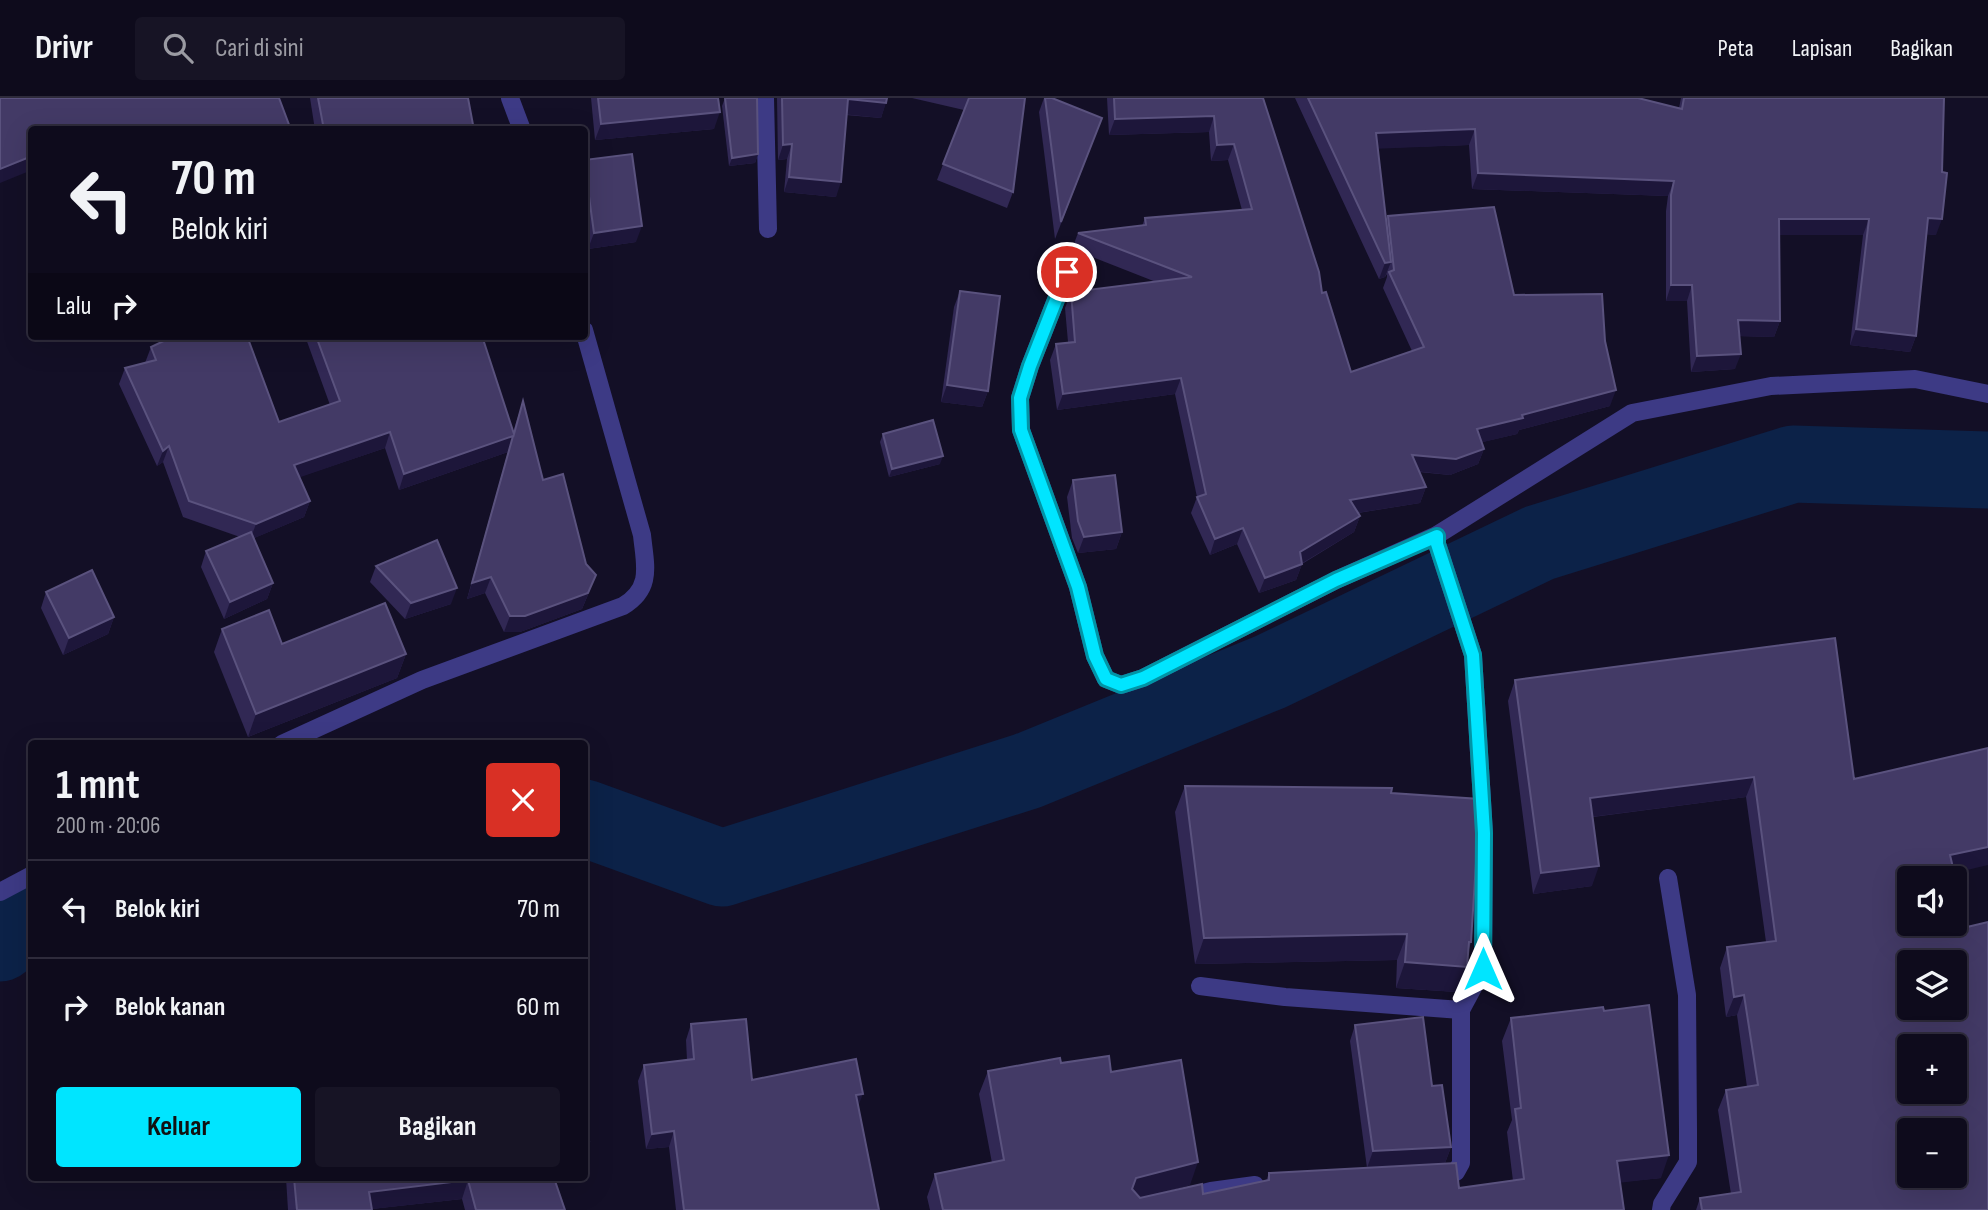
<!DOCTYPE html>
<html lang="id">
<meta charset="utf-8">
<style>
:root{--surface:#0e0b1c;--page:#171425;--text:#f1f3f6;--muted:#9b9ba3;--line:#2e2b3b;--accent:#00e5ff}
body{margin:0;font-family:"Sofia Sans Condensed",sans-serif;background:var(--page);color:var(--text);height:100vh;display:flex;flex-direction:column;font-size:26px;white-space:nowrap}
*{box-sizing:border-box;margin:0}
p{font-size:23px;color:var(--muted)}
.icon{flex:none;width:38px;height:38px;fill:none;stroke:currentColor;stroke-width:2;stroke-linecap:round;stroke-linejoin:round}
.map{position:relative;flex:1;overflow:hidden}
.details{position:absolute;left:28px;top:642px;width:560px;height:441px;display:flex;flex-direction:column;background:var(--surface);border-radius:7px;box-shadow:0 7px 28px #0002,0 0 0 2px var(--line)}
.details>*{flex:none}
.hud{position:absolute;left:28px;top:28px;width:560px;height:214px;border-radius:7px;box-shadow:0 7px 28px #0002,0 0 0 2px var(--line);background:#0e0b1c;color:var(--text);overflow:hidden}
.buttons{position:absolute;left:1897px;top:768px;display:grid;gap:14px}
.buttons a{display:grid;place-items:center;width:70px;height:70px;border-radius:7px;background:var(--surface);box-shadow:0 7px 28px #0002,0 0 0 2px var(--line);font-size:35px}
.pin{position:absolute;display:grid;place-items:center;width:60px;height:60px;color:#fff;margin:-30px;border:4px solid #fff;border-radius:50%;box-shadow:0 2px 7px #0007}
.me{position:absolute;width:77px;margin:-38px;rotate:0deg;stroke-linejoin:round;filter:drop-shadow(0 0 5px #0008)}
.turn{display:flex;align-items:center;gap:24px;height:147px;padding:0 28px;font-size:32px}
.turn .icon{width:91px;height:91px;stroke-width:2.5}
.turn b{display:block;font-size:49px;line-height:60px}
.then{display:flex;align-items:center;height:66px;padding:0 28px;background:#0003;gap:14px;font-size:26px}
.round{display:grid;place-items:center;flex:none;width:74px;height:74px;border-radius:7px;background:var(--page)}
.head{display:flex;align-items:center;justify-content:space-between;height:119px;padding:0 28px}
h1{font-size:42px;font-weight:700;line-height:52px}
.primary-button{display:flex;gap:14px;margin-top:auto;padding:14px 28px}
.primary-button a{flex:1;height:80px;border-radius:7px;background:var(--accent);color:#111;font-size:28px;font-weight:700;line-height:80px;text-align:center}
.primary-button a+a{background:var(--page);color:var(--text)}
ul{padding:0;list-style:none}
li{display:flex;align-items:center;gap:21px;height:98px;padding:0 28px;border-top:2px solid var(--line)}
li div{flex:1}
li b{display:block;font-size:26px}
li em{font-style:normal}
header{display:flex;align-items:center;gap:42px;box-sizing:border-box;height:98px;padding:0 35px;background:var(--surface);border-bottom:2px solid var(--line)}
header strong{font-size:33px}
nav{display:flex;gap:38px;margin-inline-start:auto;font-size:24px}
.search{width:490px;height:63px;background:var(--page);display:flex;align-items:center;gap:18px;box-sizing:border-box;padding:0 24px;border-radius:7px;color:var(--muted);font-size:26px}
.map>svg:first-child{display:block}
</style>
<header>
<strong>Drivr</strong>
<div class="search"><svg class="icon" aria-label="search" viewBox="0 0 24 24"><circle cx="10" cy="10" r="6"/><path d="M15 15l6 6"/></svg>Cari di sini</div>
<nav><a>Peta</a><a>Lapisan</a><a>Bagikan</a></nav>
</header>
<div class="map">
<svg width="1988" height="1112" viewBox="0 0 1988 1112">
<rect width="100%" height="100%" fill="#130f26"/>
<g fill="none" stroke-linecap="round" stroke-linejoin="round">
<g stroke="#0c2248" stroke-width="77">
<polyline points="584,720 722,770 1027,673 1270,574 1539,445 1793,366 1988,372"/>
<polyline points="0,845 8,838 32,827"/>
</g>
<polyline stroke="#3d3a85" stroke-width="18" points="1661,1112 1662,1106 1688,1064 1688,1032 1687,897 1668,780"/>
<g stroke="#3d3a85" stroke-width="18">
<polyline points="510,0 522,32"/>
<polyline points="765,0 768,131"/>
<polyline points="1067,174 1030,268 1020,300 1021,332 1078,489 1095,558 1106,581 1121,587 1143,580 1336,482 1437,437 1632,315 1771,288 1915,281 1988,296"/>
<path d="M282 646 422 582 623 508C653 490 645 467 642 437L584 232"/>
<polyline points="0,794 32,777"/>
<polyline points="1200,888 1285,899 1461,912 1483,871 1484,735 1473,557 1437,446 1437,437"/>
<polyline points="1437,1077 1456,1074 1461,1065 1461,912"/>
<polyline points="1135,1112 1211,1093 1255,1087"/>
</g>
</g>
<g fill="#312854">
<polygon points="310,0 468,0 474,32 315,32"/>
<polygon points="591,0 718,0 714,31 595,42"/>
<polygon points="725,0 758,56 755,65 729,68 722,8"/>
<polygon points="777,0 887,0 881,20 846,17 836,99 784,94 787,61 778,62"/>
<polygon points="912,0 1025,0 1013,94 1007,110 937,82 964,12"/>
<polygon points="1044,0 1052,0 1096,36 1055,141 1039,14"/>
<polygon points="1107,0 1263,0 1322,195 1351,274 1412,253 1383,190 1387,179 1387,176 1385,179 1379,181 1295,0 1638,0 1679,10 1681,0 1944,0 1936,137 1926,136 1916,238 1910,254 1850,247 1863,137 1779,137 1780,223 1774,239 1739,238 1735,271 1691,274 1687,203 1666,203 1666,113 1668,98 1472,91 1469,47 1378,50 1386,122 1388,118 1514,197 1610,308 1519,332 1517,336 1482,344 1484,351 1478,366 1450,377 1419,374 1426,389 1420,405 1358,415 1360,418 1354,434 1302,466 1296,482 1259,495 1237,446 1210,457 1191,415 1197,399 1175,296 1057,312 1050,262 1056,246 1068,244 1065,210 1071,194 1156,184 1072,151 1078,135 1142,128 1145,120 1242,112 1228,62 1211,63 1209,34 1109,37"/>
<polygon points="584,62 636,144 588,151 584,125"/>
<polygon points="960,193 988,293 982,309 941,304 954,209"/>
<polygon points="167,238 247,238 279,324 330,307 305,238 482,238 513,334 523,303 543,382 590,492 582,511 520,534 504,534 485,495 467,501 508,354 399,392 385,350 299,379 310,403 304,419 254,440 273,485 267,501 224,521 201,469 206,453 240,439 183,419 163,364 157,368 119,286 125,270 145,265 151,249 168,241"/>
<polygon points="883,336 940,366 889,379 880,344"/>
<polygon points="1073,382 1122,434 1116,451 1078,455 1072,440 1067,399"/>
<polygon points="376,468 451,506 405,521 370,484"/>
<polygon points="46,494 114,519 108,536 63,557 41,510"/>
<polygon points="222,531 282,546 406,556 397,580 248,639 214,554"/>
<polygon points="1515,582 1854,681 1954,775 1988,1112 1696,1112 1700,1100 1731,1096 1718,1012 1726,992 1747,989 1737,917 1726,919 1720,870 1727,849 1766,844 1746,699 1593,719 1592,788 1533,796 1508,603"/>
<polygon points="1185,688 1391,695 1471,844 1457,894 1396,890 1397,862 1195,866 1175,714"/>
<polygon points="1604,913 1661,1080 1620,1084 1624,1112 930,1112 927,1099 935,1076 992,1065 979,996 988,973 1061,965 1111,974 1190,1087 1151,1097 1203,1096 1266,1083 1269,1075 1459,1090 1513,1083 1507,1034 1512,1022 1502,943 1511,920"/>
<polygon points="691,926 752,982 858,1010 879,1112 676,1112 669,1049 646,1051 638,983 644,967 687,962 686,942"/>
<polygon points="1355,927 1432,988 1451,1049 1445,1065 1367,1070 1350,943"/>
<polygon points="286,1080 554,1080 565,1112 465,1112 462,1101 371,1111 372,1112 288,1112"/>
</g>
<g fill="#1d163a">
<polygon points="848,1 886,5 881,20 842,16"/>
<polygon points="720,14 714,31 595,42 601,26"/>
<polygon points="1214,18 1209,34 1109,37 1115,21"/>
<polygon points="1475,31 1469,47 1371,51 1376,35"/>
<polygon points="792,46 787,61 778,62 783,47"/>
<polygon points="1234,46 1228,62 1211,63 1217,47"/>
<polygon points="758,56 755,65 729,68 732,60"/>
<polygon points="32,58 32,72 0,85 0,71"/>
<polygon points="1478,75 1674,83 1668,98 1472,91"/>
<polygon points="789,79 841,84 836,99 784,94"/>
<polygon points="1928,120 1942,121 1936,137 1922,136"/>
<polygon points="1779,121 1869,121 1863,137 1773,137"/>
<polygon points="642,128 636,144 588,151 594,135"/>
<polygon points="1391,164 1385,179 1379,181 1385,165"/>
<polygon points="1671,187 1692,187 1687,203 1666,203"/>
<polygon points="1738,222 1780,223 1774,239 1733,238"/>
<polygon points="1856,231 1916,238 1910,254 1850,247"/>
<polygon points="1741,256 1735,271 1691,274 1697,258"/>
<polygon points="1181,280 1175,296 1057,312 1063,296"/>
<polygon points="947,287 988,293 982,309 941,304"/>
<polygon points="1616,292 1610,308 1519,332 1517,336 1471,347 1477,331 1522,317"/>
<polygon points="390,334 385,350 289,383 294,367"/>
<polygon points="513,338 508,354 399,392 404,376"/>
<polygon points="169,348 163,364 157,368 163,353"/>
<polygon points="1484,351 1478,366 1450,377 1406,372 1412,357"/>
<polygon points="943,358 940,366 889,379 892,371"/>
<polygon points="1426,389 1420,405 1344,417 1350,402"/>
<polygon points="310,403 304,419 250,442 256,426"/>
<polygon points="1360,418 1354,434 1299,467 1302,466 1296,482 1259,495 1265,480 1300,454"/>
<polygon points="1243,430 1237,446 1210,457 1215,441"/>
<polygon points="1122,434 1116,451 1078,455 1084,439"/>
<polygon points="596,477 582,511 520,534 504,534 510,518"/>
<polygon points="491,479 485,495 467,501 472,485"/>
<polygon points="273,485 267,501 224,521 230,504"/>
<polygon points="457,490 451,506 405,521 411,505"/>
<polygon points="114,519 108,536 63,557 69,540"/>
<polygon points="406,556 397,580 248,639 256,616"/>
<polygon points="1754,679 1746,699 1583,720 1590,700"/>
<polygon points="1988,749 1988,767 1942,778 1950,757"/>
<polygon points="1599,768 1592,788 1533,796 1541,775"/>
<polygon points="1407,836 1397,862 1195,866 1204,840"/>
<polygon points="1405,864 1467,869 1457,894 1396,890"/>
<polygon points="1744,897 1737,917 1726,919 1734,899"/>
<polygon points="863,996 857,1011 856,997"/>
<polygon points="674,1033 669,1049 646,1051 652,1036"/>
<polygon points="589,1043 584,1056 584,1044"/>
<polygon points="1451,1049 1445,1065 1367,1070 1373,1053"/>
<polygon points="1669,1057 1661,1080 1609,1086 1617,1063"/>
<polygon points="1198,1064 1190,1087 1128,1103 1136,1080"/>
<polygon points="468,1082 462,1101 363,1112 369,1094"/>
</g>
<g fill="#433a66" stroke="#5a527e" stroke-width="2" fill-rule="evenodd">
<polygon points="0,0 279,0 291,32 32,32 32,58 0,71"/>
<polygon points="318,0 468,0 474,32 324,32"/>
<polygon points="598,0 718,0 720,14 601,26"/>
<polygon points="725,0 757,0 758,56 732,60"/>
<polygon points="782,0 887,0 886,5 848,1 841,84 789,79 792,46 783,47"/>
<polygon points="969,0 1025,0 1013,94 943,66"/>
<polygon points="1045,0 1052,0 1102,20 1061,124"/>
<polygon points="1114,0 1263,0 1319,174 1322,195 1326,194 1351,274 1424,249 1389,174 1394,172 1388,118 1494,109 1514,197 1602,196 1605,243 1616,292 1522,317 1523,320 1477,331 1484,351 1456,361 1412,357 1426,389 1350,402 1360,418 1300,454 1302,466 1265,480 1243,430 1215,441 1197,399 1206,396 1181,280 1063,296 1056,246 1075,244 1071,194 1192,179 1078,135 1146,127 1145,120 1252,111 1234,46 1217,47 1214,18 1115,21"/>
<polygon points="1308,0 1638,0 1682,11 1684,0 1944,0 1942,74 1947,75 1942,121 1928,120 1916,238 1856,231 1869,121 1779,121 1780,223 1738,222 1741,256 1697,258 1692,187 1671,187 1671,97 1674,83 1478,75 1475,31 1376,35 1391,164 1385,165"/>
<polygon points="632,56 642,128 594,135 584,62"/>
<polygon points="960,193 1000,198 988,293 947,287"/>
<polygon points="174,238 247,238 279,324 340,303 316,238 482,238 514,336 523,303 543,382 563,376 586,466 596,477 588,495 525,518 510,518 491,479 472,485 513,338 404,376 390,334 294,367 310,403 256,426 189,403 169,348 163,353 125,270 156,262 151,249"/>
<polygon points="933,322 943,358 892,371 883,336"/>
<polygon points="1115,377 1122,434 1084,439 1078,423 1073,382"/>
<polygon points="251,434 273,485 230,504 206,453"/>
<polygon points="437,442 457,490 411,505 376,468"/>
<polygon points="92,472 114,519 69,540 46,494"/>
<polygon points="385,505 406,556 256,616 222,531 269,512 282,546"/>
<path d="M1835 540 1854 681 1988 650V749L1950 757 1967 829 1988 824V1112H1702L1700 1100 1741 1094 1726 992 1758 987 1744 897 1734 899 1727 849 1776 843 1754 679 1590 700 1599 768 1541 775 1515 582ZM1909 780H1955V826H1909ZM1909 864H1955V910H1909ZM1909 948H1955V994H1909ZM1909 1032H1955V1078H1909Z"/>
<polygon points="1185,688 1392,690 1391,695 1480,701 1471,844 1469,844 1467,869 1405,864 1407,836 1204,840"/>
<polygon points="1649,907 1669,1057 1617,1063 1624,1112 943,1112 935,1076 1004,1062 988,973 1060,960 1061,965 1109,958 1111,974 1181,962 1198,1064 1136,1080 1132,1091 1140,1100 1202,1086 1203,1096 1269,1082 1269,1075 1456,1065 1459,1090 1524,1081 1515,1011 1521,1010 1511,920 1603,909 1604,913"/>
<polygon points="1423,919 1432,988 1442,987 1451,1049 1373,1053 1355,927"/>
<polygon points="746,921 752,982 856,961 863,996 856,997 879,1112 684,1112 674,1033 652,1036 644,967 694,961 691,926"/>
<polygon points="584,1022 589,1043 584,1044"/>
<polygon points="294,1080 554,1080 565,1112 476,1112 468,1082 369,1094 372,1112 297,1112"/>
</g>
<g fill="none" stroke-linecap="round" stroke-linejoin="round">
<g stroke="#0095a6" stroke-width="18">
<polyline id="route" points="1067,174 1030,268 1020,300 1021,332 1078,489 1095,558 1106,581 1121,587 1143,580 1336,482 1437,438 1437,446 1473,557 1484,735 1483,871"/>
</g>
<use href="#route" stroke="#00e5ff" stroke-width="12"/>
</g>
</svg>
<div class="buttons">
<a><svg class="icon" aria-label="sound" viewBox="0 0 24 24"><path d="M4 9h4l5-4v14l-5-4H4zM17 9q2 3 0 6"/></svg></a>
<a><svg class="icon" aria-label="layers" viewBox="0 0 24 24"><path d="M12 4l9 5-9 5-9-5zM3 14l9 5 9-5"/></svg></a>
<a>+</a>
<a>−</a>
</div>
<div class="pin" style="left:1067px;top:174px;background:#d93025"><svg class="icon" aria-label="arrive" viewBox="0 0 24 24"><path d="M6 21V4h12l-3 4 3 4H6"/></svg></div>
<svg class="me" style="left:1483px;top:871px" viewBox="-20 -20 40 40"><path d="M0-17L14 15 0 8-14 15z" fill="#00e5ff" stroke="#fff" stroke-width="4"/></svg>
<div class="hud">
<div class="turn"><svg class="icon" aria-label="left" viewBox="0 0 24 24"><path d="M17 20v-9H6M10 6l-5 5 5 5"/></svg><div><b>70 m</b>Belok kiri</div></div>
<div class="then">Lalu<svg class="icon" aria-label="right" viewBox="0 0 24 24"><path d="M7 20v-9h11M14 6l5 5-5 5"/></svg></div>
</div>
<section class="details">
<div class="head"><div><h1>1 mnt</h1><p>200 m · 20:06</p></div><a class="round" style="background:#d93025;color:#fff"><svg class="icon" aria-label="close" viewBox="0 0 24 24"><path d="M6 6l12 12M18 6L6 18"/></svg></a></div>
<ul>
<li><svg class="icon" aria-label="left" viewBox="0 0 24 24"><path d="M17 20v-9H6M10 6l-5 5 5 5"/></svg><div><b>Belok kiri</b></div><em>70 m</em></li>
<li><svg class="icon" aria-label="right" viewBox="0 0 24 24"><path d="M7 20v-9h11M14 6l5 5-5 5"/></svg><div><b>Belok kanan</b></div><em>60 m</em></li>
</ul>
<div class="primary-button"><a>Keluar</a><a>Bagikan</a></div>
</section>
</div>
